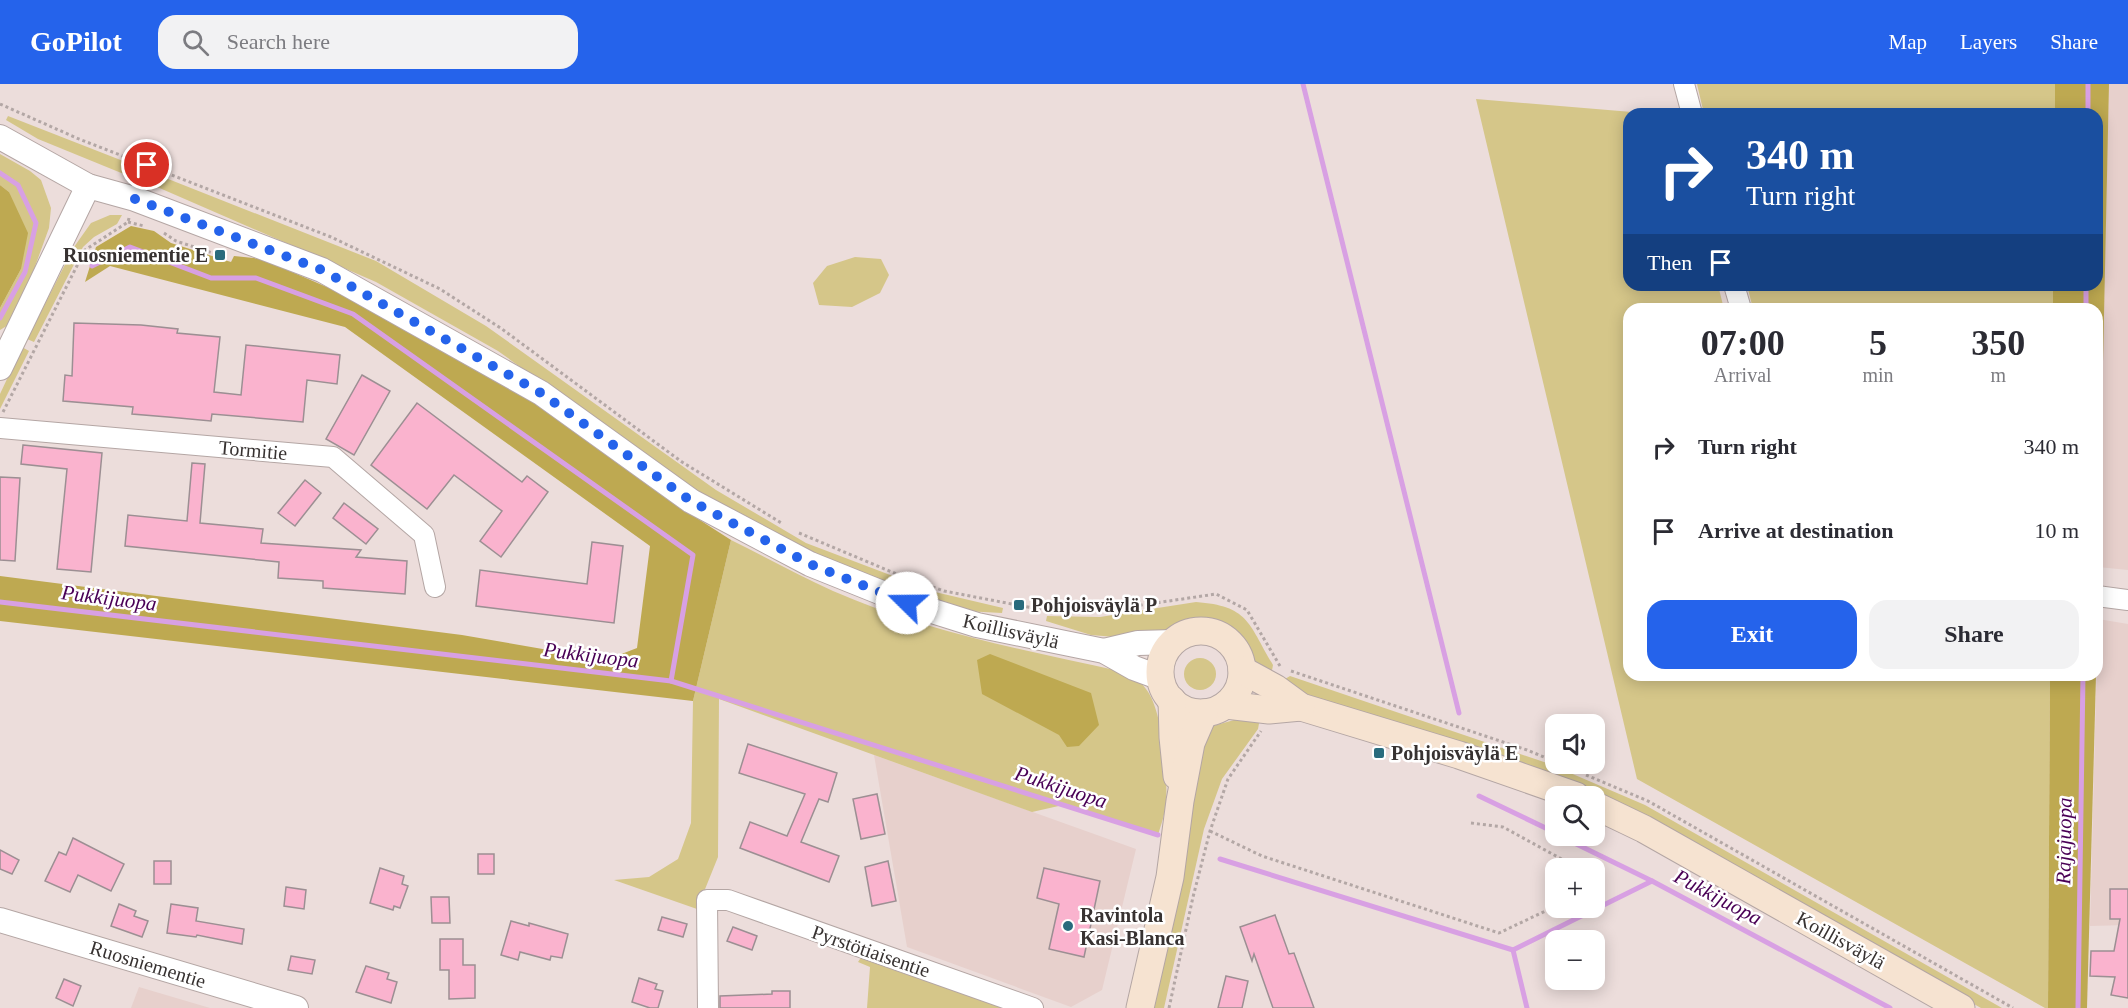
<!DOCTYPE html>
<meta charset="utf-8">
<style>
:root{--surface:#fff;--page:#f2f2f3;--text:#2b2b33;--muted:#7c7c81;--accent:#2563eb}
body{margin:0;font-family:Georgia,serif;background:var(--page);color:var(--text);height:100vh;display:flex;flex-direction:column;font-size:22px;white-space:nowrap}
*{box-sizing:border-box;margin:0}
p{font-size:20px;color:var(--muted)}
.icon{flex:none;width:33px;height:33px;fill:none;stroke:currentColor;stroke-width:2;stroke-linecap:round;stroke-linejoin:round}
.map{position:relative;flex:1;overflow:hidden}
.sheet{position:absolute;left:1623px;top:219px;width:480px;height:378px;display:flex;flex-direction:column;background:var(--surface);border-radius:18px;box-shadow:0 3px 15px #0003}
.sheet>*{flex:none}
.top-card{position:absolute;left:1623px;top:24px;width:480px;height:183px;border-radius:18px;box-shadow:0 3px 15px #0003;background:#1a4fa0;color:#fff;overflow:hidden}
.controls{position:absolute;left:1545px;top:630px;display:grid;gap:12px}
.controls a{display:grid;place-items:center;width:60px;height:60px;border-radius:12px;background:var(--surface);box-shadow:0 3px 15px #0003;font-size:30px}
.pin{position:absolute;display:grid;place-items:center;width:51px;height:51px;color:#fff;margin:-26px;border:3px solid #fff;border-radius:50%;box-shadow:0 2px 6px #0007}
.me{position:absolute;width:66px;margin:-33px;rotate:292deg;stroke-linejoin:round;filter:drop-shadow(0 0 4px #0008)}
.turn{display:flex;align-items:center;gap:21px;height:126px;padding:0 24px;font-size:27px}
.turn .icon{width:78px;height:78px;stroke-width:2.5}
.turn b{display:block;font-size:42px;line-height:51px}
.then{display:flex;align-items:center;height:57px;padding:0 24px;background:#0003;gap:12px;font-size:22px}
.eta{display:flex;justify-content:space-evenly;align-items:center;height:102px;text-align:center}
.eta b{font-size:36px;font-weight:800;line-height:42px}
.button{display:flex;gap:12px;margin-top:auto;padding:12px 24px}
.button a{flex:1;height:69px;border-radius:18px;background:var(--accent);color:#fff;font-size:24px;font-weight:800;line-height:69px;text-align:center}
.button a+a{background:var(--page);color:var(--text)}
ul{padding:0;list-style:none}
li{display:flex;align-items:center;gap:18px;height:84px;padding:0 24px}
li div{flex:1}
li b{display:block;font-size:22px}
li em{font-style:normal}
header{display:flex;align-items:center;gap:36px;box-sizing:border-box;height:84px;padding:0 30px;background:var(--accent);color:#fff}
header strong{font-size:28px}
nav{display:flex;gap:33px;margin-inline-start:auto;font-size:21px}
.search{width:420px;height:54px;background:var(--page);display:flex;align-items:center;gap:15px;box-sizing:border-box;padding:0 21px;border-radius:18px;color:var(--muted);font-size:22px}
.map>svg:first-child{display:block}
</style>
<header>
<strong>GoPilot</strong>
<div class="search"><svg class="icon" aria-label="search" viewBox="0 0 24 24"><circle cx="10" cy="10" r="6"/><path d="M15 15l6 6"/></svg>Search here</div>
<nav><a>Map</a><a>Layers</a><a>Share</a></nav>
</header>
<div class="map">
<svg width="2128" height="924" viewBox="0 0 2128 924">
<rect width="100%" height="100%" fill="#ecdddb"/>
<g fill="#e7d0cc">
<polygon points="2109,0 2128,0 2128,486 2098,483"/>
<polygon points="2098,535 2128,540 2128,841 2090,842"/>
<polygon points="874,671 1136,765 1102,906 1071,923 907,863"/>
<polygon points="139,903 210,924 131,924"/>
</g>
<g fill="#d5c689">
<polygon points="1697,0 2055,0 2055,30 1704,30"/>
<polygon points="1476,15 1656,30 1629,30 1629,201 1718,201 1724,225 1629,225 1629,591 2050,591 2048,924 2045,924 1637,695"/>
<polygon points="8,32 141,84 136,95 38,55 6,36"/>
<polygon points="0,70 30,87 41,96 51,124 49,144 29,199 10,240 0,246 0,224 21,185 9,108 0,101"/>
<polygon points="153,89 376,177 486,242 716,406 806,459 935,508 1003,524 1002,529 965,527 926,517 809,471 681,398 498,267 376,198 148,99"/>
<polygon points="110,131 122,131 117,140 94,153 83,163 34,258 27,255 74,163 91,139"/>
<polygon points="855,173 881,175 889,191 880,209 852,223 819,221 813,199 827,182"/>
<polygon points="1747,201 2053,201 2053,225 1753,225"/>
<polygon points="22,263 29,267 0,325 0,310"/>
<path d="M731 456C765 473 798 491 833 507 924 547 1023 566 1119 587 1129 591 1140 596 1146 605 1163 626 1168 693 1166 719 1165 730 1161 741 1158 751L1063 721 1032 728 719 615 718 773 697 825 614 796 649 793 678 775 691 739 693 617Z"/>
<path d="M1196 518C1249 522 1248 539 1273 581L1270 597 1256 586 1248 566 1239 551 1224 541 1205 536 1185 537 1161 549 1127 554 1091 551 1046 537 1047 532 1100 533Z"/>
<circle cx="1200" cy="590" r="16"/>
<polygon points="1290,592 1547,679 1645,721 2002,924 1981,924 1657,741 1545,688 1281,602 1285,595"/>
<polygon points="1260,634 1258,645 1222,695 1204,745 1164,924 1152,924 1195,670 1213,642 1234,636"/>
<polygon points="862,872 1002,924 867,924 870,883 858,878"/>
</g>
<g fill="#bea951">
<polygon points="2055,0 2109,0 2097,556 2097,225 2053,225 2053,201 2097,201 2097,30 2055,30"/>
<polygon points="0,101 9,108 28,149 21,185 0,224"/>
<polygon points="131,142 154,147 171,159 231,178 234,172 262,175 373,223 520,309 667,415 731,456 693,617 0,537 0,492 462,551 606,576 637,564 650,462 345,243 110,182 85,198 96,163"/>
<polygon points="990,570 1091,609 1099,641 1079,662 1067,663 1059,651 982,610 977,576"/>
<polygon points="2050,591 2096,591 2087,924 2048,924"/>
</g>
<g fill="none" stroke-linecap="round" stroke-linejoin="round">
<g stroke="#d8a0e3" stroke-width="5">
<polyline points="1303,0 1459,629"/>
<polyline points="2088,30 2088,0"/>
<polyline points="0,89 18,101 36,139 25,188 0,234"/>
<polyline points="92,182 130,163 211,194 256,194 353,230 693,471 671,597"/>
<polyline points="2086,225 2086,201"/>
<polyline points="0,518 671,597 1158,751"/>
<polyline points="1479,712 1556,749"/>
<polyline points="1560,752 1652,797"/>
<polyline points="1220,775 1513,866 1652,797 1890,924"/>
<polyline points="1513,866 1527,924"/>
<polyline points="2078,924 2083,591"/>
</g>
</g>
<g fill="#fab3ce" stroke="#9c8f93" stroke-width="1.5">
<polygon points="74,239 141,241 178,245 177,249 220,253 214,308 241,311 246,261 340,271 337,300 307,296 303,338 212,330 211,337 168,333 132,330 133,323 63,317 65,291 72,292"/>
<polygon points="362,291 390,307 354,371 326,355"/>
<polygon points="417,319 522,398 527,392 548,408 501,473 480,457 502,427 454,391 427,425 371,381"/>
<polygon points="23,361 102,369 91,488 57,485 67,385 21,380"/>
<polygon points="192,379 205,380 200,439 263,445 261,459 361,466 356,473 407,477 405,510 323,504 323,497 278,494 279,478 125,462 128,431 187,437"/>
<polygon points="0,393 20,394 15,477 0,476"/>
<polygon points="305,396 321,409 295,442 278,429"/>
<polygon points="344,419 378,445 366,460 333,434"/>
<polygon points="592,458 623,462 614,539 476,522 480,486 587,500"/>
<polygon points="748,660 837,689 828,718 819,715 801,758 839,772 829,798 740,764 750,738 787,752 805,710 739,689"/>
<polygon points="877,710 885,750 861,755 853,715"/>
<polygon points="73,754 124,780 111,807 78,791 70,808 45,797 59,768 66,771"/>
<polygon points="0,766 19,776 12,790 0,785"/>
<rect x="478" y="770" width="16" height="20"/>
<rect x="154" y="777" width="17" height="23"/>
<polygon points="888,777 896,817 872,822 865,783"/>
<polygon points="380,784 404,792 402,800 408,802 400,824 394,822 393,826 370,819"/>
<polygon points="1044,784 1100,797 1084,873 1049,865 1059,820 1037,814"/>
<polygon points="286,803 306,806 304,825 284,822"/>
<polygon points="2110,805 2128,805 2128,914 2111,911 2115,893 2090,892 2091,867 2114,867 2120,835 2110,835"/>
<polygon points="431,813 449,813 450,839 432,839"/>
<polygon points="119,820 136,827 134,832 148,837 142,853 111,842"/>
<polygon points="171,820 198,824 196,837 244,845 242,860 197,851 196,853 167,849"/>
<polygon points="1275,831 1289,870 1294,869 1314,924 1273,924 1254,870 1252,877 1240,843"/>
<polygon points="662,833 687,840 683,853 658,846"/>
<polygon points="511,837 529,842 529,839 568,850 562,874 551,872 550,876 520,868 518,876 501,871"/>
<polygon points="733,843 757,852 752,866 727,857"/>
<polygon points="440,855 463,855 463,881 475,881 475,914 449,915 449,886 440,886"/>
<polygon points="291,872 315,876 312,890 288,886"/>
<polygon points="366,882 389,889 387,895 397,898 391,919 356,908"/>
<polygon points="1226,892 1248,897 1242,924 1218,924"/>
<polygon points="639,894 657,900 655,905 663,907 658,924 650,924 632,918"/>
<polygon points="64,895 81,902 73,922 56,914"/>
<polygon points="772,907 790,907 790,924 720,924 720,912 772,910"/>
</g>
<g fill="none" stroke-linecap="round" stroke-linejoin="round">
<g stroke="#b4a6a4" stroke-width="22">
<g id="minor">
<polyline points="1684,0 1692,30"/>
<polyline points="1734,201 1741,225"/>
<polyline points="0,344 333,373 424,451 435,503"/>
<polyline points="2097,512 2128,516"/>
<polyline points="708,924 707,816 728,816 1033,924"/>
</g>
</g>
<g stroke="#b4a6a4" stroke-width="26">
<g id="tertiary">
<polyline points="0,53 88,102 135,115 322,186 541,309 691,417 810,480 907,519 977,541 1104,567 1134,584 1161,594"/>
<polyline points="0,284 88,102"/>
<polyline points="1104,567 1138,559 1174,558"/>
<polyline points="0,836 296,924"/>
</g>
</g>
<g stroke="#b4a6a4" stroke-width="29">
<g id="secondary">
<circle cx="1201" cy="588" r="41"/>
<polyline points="1242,586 1275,604 1301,623 1459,671 1576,712"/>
<polyline points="1172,616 1173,653 1177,692"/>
<polyline points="1226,621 1269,626 1301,623"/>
<polyline points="1594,721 1644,745 1961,924"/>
<polyline points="1140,924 1170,793 1180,717 1191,659 1204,629"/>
</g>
</g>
<g stroke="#b3a7a5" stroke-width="3" stroke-dasharray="3 3" stroke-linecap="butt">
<polyline points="0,20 79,55 331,153 440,205 502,245 682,378 783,440"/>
<polyline points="141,97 147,81"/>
<polyline points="128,138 144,142"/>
<polyline points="164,149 176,157 216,170"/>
<polyline points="3,328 85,166 128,138 129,134"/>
<polyline points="799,449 899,491 944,507 1038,525 1108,526 1216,510 1247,526 1280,582"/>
<polyline points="1291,587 1527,666 1556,678"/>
<polyline points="1560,680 1580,688"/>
<polyline points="1586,691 1648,717 2013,924"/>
<polyline points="1471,739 1503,743 1578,784"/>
<polyline points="1210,747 1262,772 1499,849 1556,822"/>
<polyline points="1594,793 1594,803"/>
<polyline points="1169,924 1193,813 1210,747 1228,695 1261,647"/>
</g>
<use href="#minor" stroke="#fff" stroke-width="20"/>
<use href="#tertiary" stroke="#fff" stroke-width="24"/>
<use href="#secondary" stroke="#f6e3d1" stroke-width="27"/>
</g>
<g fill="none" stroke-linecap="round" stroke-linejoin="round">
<polyline stroke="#2563eb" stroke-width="10" stroke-dasharray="0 18" points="147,81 135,115 322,186 541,309 691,417 810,480 907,519"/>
</g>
<g fill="#296b7d" stroke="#fff" stroke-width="2">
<rect x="214" y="165" width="12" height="12" rx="3"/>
<rect x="1013" y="515" width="12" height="12" rx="3"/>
<rect x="1373" y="663" width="12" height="12" rx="3"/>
<circle cx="1068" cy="842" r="6"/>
</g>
<g text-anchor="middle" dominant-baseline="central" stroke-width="5" stroke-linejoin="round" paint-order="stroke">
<g font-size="20" font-weight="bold" fill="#373231" stroke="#fff" text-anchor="start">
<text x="208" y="171" text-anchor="end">Ruosniementie E</text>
<text x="1031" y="521">Pohjoisväylä P</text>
<text x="1391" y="669">Pohjoisväylä E</text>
<text x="1080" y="831">Ravintola<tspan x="1080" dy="23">Kasi-Blanca</tspan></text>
</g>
<g font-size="20" fill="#373231" stroke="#fff">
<text transform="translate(253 366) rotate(5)">Tormitie</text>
<text transform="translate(1011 547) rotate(13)">Koillisväylä</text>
<text transform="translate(1841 856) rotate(29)">Koillisväylä</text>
<text transform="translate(871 867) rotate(19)">Pyrstötiaisentie</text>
<text transform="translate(148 880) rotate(17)">Ruosniementie</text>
</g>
<g font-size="21" font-style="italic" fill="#490055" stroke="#fff">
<text transform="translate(109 514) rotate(7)">Pukkijuopa</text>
<text transform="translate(591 571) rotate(7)">Pukkijuopa</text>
<text transform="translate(1061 703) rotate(18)">Pukkijuopa</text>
<text transform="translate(2064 757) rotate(-89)">Rajajuopa</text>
<text transform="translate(1718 813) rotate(28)">Pukkijuopa</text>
</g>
</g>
</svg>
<div class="controls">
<a><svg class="icon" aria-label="sound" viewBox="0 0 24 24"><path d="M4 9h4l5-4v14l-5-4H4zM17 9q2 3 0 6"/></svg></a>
<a><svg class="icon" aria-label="search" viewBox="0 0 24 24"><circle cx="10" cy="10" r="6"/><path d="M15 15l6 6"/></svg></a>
<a>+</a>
<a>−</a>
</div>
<div class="pin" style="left:147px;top:81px;background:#d93025"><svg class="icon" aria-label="arrive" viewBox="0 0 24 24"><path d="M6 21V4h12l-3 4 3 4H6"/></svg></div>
<svg class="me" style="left:907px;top:519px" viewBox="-20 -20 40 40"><circle r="19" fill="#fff"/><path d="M0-13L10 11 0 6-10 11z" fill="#2563eb"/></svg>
<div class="top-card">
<div class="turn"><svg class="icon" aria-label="right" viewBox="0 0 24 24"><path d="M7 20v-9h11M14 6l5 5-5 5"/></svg><div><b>340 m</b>Turn right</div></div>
<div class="then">Then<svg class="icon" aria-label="arrive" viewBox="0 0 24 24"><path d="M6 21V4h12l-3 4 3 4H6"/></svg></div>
</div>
<section class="sheet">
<div class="eta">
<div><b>07:00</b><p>Arrival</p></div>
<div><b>5</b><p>min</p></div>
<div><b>350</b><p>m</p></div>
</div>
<ul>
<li><svg class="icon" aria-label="right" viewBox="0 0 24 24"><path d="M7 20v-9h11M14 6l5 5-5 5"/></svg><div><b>Turn right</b></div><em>340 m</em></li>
<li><svg class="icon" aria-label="arrive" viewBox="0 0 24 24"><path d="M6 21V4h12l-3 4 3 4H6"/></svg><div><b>Arrive at destination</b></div><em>10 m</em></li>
</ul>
<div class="button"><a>Exit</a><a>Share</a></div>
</section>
</div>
